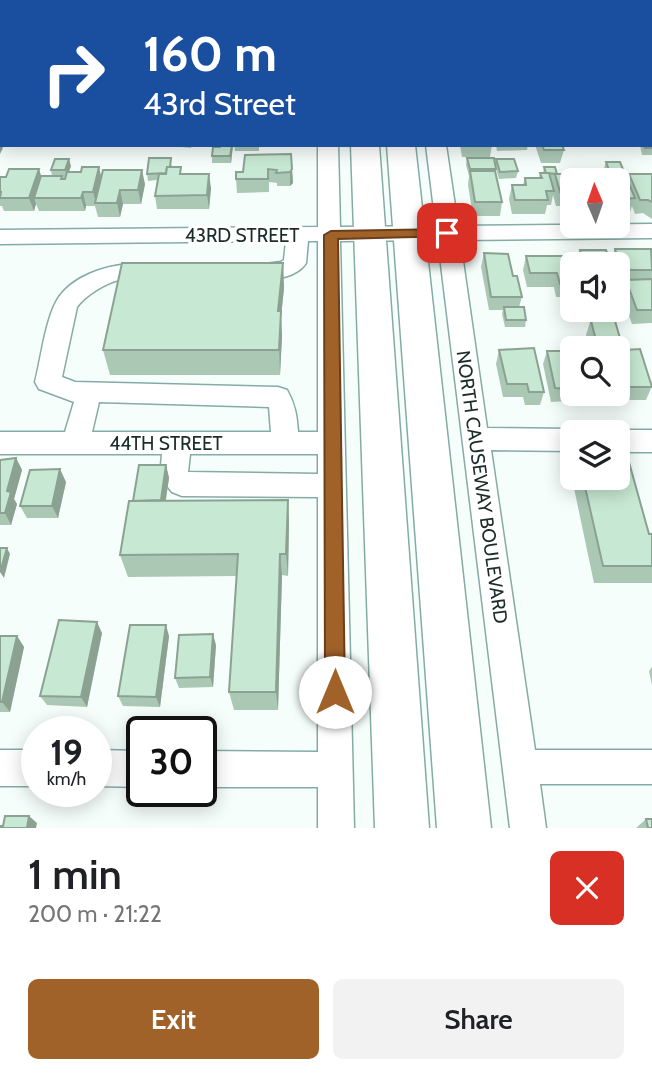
<!DOCTYPE html>
<meta charset="utf-8">
<style>
:root{--surface:#fff;--page:#f2f2f2;--text:#202124;--muted:#757577;--accent:#a1622a}
body{margin:0;font-family:Cabin,sans-serif;background:var(--page);color:var(--text);height:100vh;display:flex;flex-direction:column;font-size:26px;white-space:nowrap}
*{box-sizing:border-box;margin:0}
p{font-size:23px;color:var(--muted)}
.icon{flex:none;width:38px;height:38px;fill:none;stroke:currentColor;stroke-width:2;stroke-linecap:round;stroke-linejoin:round}
.map{position:relative;height:828px;overflow:hidden}
.panel{display:flex;flex-direction:column;background:var(--surface);flex:1}
.panel>*{flex:none}
.banner{position:absolute;left:0px;top:0px;width:653px;height:147px;box-shadow:0 4px 18px #0003;background:#1a4fa0;color:#fff;overflow:hidden}
.needle{width:46px;rotate:358deg}
.buttons{position:absolute;left:560px;top:168px;display:grid;gap:14px}
.buttons a{display:grid;place-items:center;width:70px;height:70px;border-radius:10px;background:var(--surface);box-shadow:0 4px 18px #0003;font-size:35px}
.speed{position:absolute;left:21px;top:716px;display:flex;gap:14px;font-size:35px;font-weight:700;text-align:center}
.speed>*{display:grid;place-content:center;width:91px;height:91px;border-radius:50%;background:var(--surface);box-shadow:0 4px 18px #0003;line-height:1}
.speed small{font-size:18px;font-weight:400}
.speed .limit{border:4px solid #111;border-radius:10px;background:#fff;color:#111}
.pin{position:absolute;display:grid;place-items:center;width:60px;height:60px;color:#fff;margin:-30px;border-radius:14px;box-shadow:0 4px 10px #0006}
.me{position:absolute;width:77px;margin:-38px;rotate:0deg;stroke-linejoin:round;filter:drop-shadow(0 0 5px #0008)}
.turn{display:flex;align-items:center;gap:24px;height:147px;padding:0 28px;font-size:32px}
.turn .icon{width:91px;height:91px;stroke-width:2.5}
.turn b{display:block;font-size:49px;line-height:60px}
.round{display:grid;place-items:center;flex:none;width:74px;height:74px;border-radius:10px;background:var(--page)}
.head{display:flex;align-items:center;justify-content:space-between;height:119px;padding:0 28px}
h1{font-size:42px;font-weight:600;line-height:52px}
.primary-button{display:flex;gap:14px;margin-top:auto;padding:14px 28px}
.primary-button a{flex:1;height:80px;border-radius:10px;background:var(--accent);color:#fff;font-size:28px;font-weight:600;line-height:80px;text-align:center}
.primary-button a+a{background:var(--page);color:var(--text)}
.map>svg:first-child{display:block}
</style>
<div class="map">
<svg width="652" height="828" viewBox="0 0 652 828">
<rect width="100%" height="100%" fill="#f6fefc"/>
<g fill="none" stroke-linecap="round" stroke-linejoin="round">
<g stroke="#84aca4" stroke-width="3">
<g id="minor">
<polygon points="68,0 84,0 67,2"/>
<rect x="318" y="0" width="16" height="2"/>
<rect x="408" y="0" width="16" height="2"/>
<rect x="651" y="93" width="1" height="12"/>
<path d="M318 145H338L340 227 436 226 426 145H446L458 226 652 224V238L460 240 487 428 572 429 581 432H572V451L491 450 535 750H652V784H540L546 828H510L438 240 340 241 354 828H318V787H201V751L318 752V497L182 496 172 492 160 477 162 454H0V432H65L74 402 39 389 35 382C41 359 45 323 56 302 73 270 130 257 163 267L166 272 163 277C149 281 133 276 119 280 105 283 85 296 77 307L62 377 75 382 278 387 287 390C295 404 297 416 298 432H318V241H308L306 263C295 281 257 283 238 277L235 272 238 267 281 262 284 260 286 241 0 244V230L318 227ZM99 402 269 407 271 432H92ZM190 454H318V474L188 472Z"/>
<polygon points="618,430 652,430 652,452 618,452 618,432 612,432"/>
<rect x="0" y="750" width="37" height="36"/>
<polygon points="96,750 142,751 142,787 96,786"/>
</g>
</g>
<g stroke="#84aca4" stroke-width="3">
<g id="highway">
<rect x="344" y="0" width="24" height="2"/>
<rect x="376" y="0" width="24" height="2"/>
<polygon points="351,145 379,145 429,828 375,828"/>
<polygon points="387,145 415,145 491,828 437,828"/>
</g>
</g>
<use href="#minor" fill="#fff" fill-rule="evenodd"/>
<use href="#highway" fill="#fff" fill-rule="evenodd"/>
</g>
<g fill="#abc8b5">
<polygon points="0,0 2,2 2,78 0,78"/>
<polygon points="26,0 44,0 43,2 27,2"/>
<polygon points="649,0 652,0 652,33 651,31 651,2 648,2"/>
<polygon points="652,109 652,155 642,155 640,145 651,145 651,111"/>
<polygon points="164,145 192,145 191,148"/>
<polygon points="221,145 233,145 231,163 212,163 212,156 220,147"/>
<polygon points="234,145 259,145 259,151 235,151"/>
<polygon points="460,145 492,145 490,157 462,157"/>
<polygon points="496,145 528,145 527,150 497,151"/>
<polygon points="535,145 568,145 562,146 564,150 560,163 541,163"/>
<polygon points="291,154 293,183 290,186 277,186 277,183 269,182 269,192 237,193 236,179"/>
<polygon points="467,158 495,165 496,159 518,171 516,178 499,179 496,169 495,174 502,202 500,216 473,216 468,185 469,176 466,165"/>
<polygon points="606,162 627,179 629,174 652,174 652,219 643,213 635,214 632,206 630,212 618,212 618,180 597,180 598,178 603,178 602,175"/>
<polygon points="172,165 172,167 182,174 211,188 209,209 157,209 155,196 157,180 148,181 147,174"/>
<polygon points="71,166 69,172 101,178 145,184 141,204 123,204 120,217 98,217 95,206 86,206 85,211 39,211 36,204 34,211 4,211 2,206 0,206 0,177 6,177 39,169 41,176 52,176 51,170"/>
<polygon points="544,167 557,174 572,180 572,213 563,213 561,206 556,206 553,195 551,205 547,205 545,214 512,214 509,199 512,185 523,185 525,178 539,178 540,173 543,173"/>
<polygon points="615,249 652,251 652,323 632,324 621,293 625,284 618,284 618,264 576,264 580,250 610,263"/>
<polygon points="484,253 513,276 522,297 519,307 526,320 525,327 505,327 502,314 503,310 489,310 481,267"/>
<polygon points="526,256 572,264 572,297 556,297 554,287 527,287 523,270"/>
<polygon points="283,263 284,288 281,317 282,336 280,375 110,375 103,350"/>
<polygon points="582,310 605,310 606,315 604,321 620,338 626,350 652,386 646,400 616,400 614,394 618,394 618,348 590,348 586,335 590,322 586,322"/>
<polygon points="499,350 544,392 540,405 525,405 523,397 503,397 496,364"/>
<polygon points="547,351 567,370 572,370 572,394 607,394 603,405 568,405 568,401 551,402 543,364"/>
<polygon points="16,458 22,470 14,499 17,504 11,525 0,525 0,460"/>
<polygon points="166,465 169,478 166,500 288,500 289,522 288,576 282,575 278,710 234,710 229,692 237,576 128,577 120,555 133,501"/>
<polygon points="572,469 572,478 618,478 649,534 652,534 652,583 594,583 571,474"/>
<polygon points="66,482 58,518 27,518 20,506"/>
<polygon points="102,633 87,707 47,705 40,696"/>
<polygon points="0,636 17,636 24,647 10,712 0,712"/>
<polygon points="169,636 160,707 123,706 118,696"/>
<polygon points="216,645 213,687 179,688 175,678"/>
<polygon points="652,667 652,685 649,671"/>
<polygon points="646,819 652,828 636,828"/>
</g>
<g fill="#8ba293">
<polygon points="0,141 3,148 0,154"/>
<polygon points="232,145 233,145 231,163 230,156"/>
<polygon points="69,159 71,166 67,177 65,170"/>
<polygon points="99,167 102,180 96,203 93,192"/>
<polygon points="39,169 43,183 34,198 36,204 34,211 29,198"/>
<polygon points="292,169 293,183 290,186 290,172"/>
<polygon points="142,170 145,184 141,204 138,190"/>
<polygon points="209,174 211,188 209,209 207,195"/>
<polygon points="120,190 123,204 120,217 117,203"/>
<polygon points="83,192 86,206 85,211 81,198"/>
<polygon points="283,263 284,288 281,317 282,336 280,375 278,311"/>
<polygon points="16,458 22,470 14,499 17,504 11,525 5,513 7,491"/>
<polygon points="166,465 169,478 163,517 160,505"/>
<polygon points="60,469 66,482 58,518 52,506"/>
<polygon points="288,500 289,522 288,576 286,554"/>
<polygon points="7,548 10,554 4,578 0,572"/>
<polygon points="280,554 282,575 278,710 276,692"/>
<polygon points="97,622 102,633 87,707 81,697"/>
<polygon points="166,625 169,636 160,707 156,697"/>
<polygon points="213,634 216,645 213,687 210,677"/>
<polygon points="17,636 24,647 10,712 2,702"/>
<polygon points="29,816 37,823 36,828 27,828"/>
</g>
<g fill="#c7e8d2" stroke="#8ba293" stroke-width="2">
<polygon points="0,0 20,0 19,2 2,2 2,5 0,5"/>
<polygon points="85,0 99,0 100,2 84,2"/>
<rect x="470" y="0" width="32" height="2"/>
<polygon points="534,0 556,0 557,2 535,2"/>
<rect x="117" y="1" width="15" height="1"/>
<rect x="440" y="1" width="18" height="1"/>
<rect x="0" y="9" width="2" height="13"/>
<rect x="0" y="31" width="2" height="9"/>
<rect x="0" y="53" width="2" height="11"/>
<polygon points="651,139 652,139 652,148 645,148 644,145 651,145"/>
<polygon points="221,145 232,145 230,156 212,156 213,147 220,147"/>
<polygon points="542,145 562,145 564,150 544,150"/>
<polygon points="291,154 292,169 290,172 276,173 277,170 268,169 268,179 236,179 236,172 243,172 245,155"/>
<polygon points="149,158 171,158 170,167 167,167 166,173 147,174"/>
<polygon points="467,158 494,158 496,169 470,169"/>
<polygon points="55,159 69,159 65,170 51,170"/>
<polygon points="496,159 514,159 518,171 500,172"/>
<polygon points="606,162 620,162 635,198 618,199 618,180 599,180 598,178 612,178"/>
<polygon points="82,167 99,167 93,192 83,192 81,198 34,198 41,176 62,176 61,179 65,179 67,172 81,172"/>
<polygon points="167,167 181,167 180,174 209,174 207,195 155,196 159,174 166,174"/>
<polygon points="544,167 555,167 557,174 546,173"/>
<polygon points="9,169 39,169 29,198 0,198 1,192 0,192 0,177 6,177"/>
<polygon points="103,170 142,170 138,190 120,190 117,203 95,203"/>
<polygon points="470,171 495,171 502,202 475,202"/>
<polygon points="540,173 549,173 554,191 546,191 548,200 515,200 512,185 526,185 525,178 542,178"/>
<polygon points="555,174 582,174 584,180 572,180 572,199 567,199 565,192 560,192"/>
<polygon points="629,174 652,174 652,202 648,200 640,200"/>
<polygon points="615,249 651,249 652,270 621,270"/>
<polygon points="580,250 606,250 611,264 584,264"/>
<polygon points="484,253 508,254 513,276 517,276 522,297 491,297"/>
<polygon points="526,256 571,256 573,264 572,284 560,284 557,273 530,273"/>
<polygon points="122,263 283,263 278,311 281,311 279,350 103,350"/>
<polygon points="652,279 652,310 637,310 626,280"/>
<polygon points="504,307 524,307 526,320 506,320"/>
<polygon points="587,310 605,310 606,315 588,315"/>
<polygon points="591,321 615,321 620,338 623,338 626,350 640,349 652,387 621,387 618,374 618,348 598,348"/>
<polygon points="534,348 544,392 529,392 527,384 507,384 499,350"/>
<polygon points="547,351 562,351 567,370 572,370 572,389 555,388"/>
<polygon points="618,455 627,455 649,534 652,534 652,566 603,566 583,478 618,478"/>
<polygon points="16,458 7,491 11,492 5,513 0,513 0,460"/>
<polygon points="139,465 166,465 161,500 133,501"/>
<polygon points="60,469 52,506 20,506 30,470"/>
<polygon points="288,500 286,554 280,554 276,692 229,692 238,554 120,555 129,501"/>
<polygon points="0,548 7,548 0,572"/>
<polygon points="59,620 97,622 81,697 40,696"/>
<polygon points="130,625 166,625 156,697 118,696"/>
<polygon points="213,634 210,677 175,678 179,635"/>
<polygon points="0,636 17,636 2,702 0,702"/>
<polygon points="5,816 29,816 27,828 0,828 0,826 3,826"/>
<polygon points="646,819 652,819 652,828 648,828"/>
</g>
<polygon fill="#a1622a" stroke="#69401b" stroke-width="2" points="447,229 454,233 452,236 338,239 345,692 342,699 335,702 328,699 325,692 324,235 331,231"/>
<g text-anchor="middle" dominant-baseline="central" stroke-width="7" stroke-linejoin="round" paint-order="stroke">
<g font-size="19" fill="#1c2d29" stroke="#fff">
<text x="242" y="235">43RD STREET</text>
<text x="166" y="443">44TH STREET</text>
<text transform="translate(482 487) rotate(82)">NORTH CAUSEWAY BOULEVARD</text>
</g>
</g>
</svg>
<div class="buttons">
<a><svg class="needle" viewBox="-14 -14 28 28"><path d="M0-13l5 13h-10z" fill="#e53935"/><path d="M0 13l5-13h-10z" fill="#757577"/></svg></a>
<a><svg class="icon" aria-label="sound" viewBox="0 0 24 24"><path d="M4 9h4l5-4v14l-5-4H4zM17 9q2 3 0 6"/></svg></a>
<a><svg class="icon" aria-label="search" viewBox="0 0 24 24"><circle cx="10" cy="10" r="6"/><path d="M15 15l6 6"/></svg></a>
<a><svg class="icon" aria-label="layers" viewBox="0 0 24 24"><path d="M12 4l9 5-9 5-9-5zM3 14l9 5 9-5"/></svg></a>
</div>
<div class="speed"><div>19<small>km/h</small></div><div class="limit">30</div></div>
<div class="pin" style="left:447px;top:233px;background:#d93025"><svg class="icon" aria-label="arrive" viewBox="0 0 24 24"><path d="M6 21V4h12l-3 4 3 4H6"/></svg></div>
<svg class="me" style="left:335px;top:692px" viewBox="-20 -20 40 40"><circle r="19" fill="#fff"/><path d="M0-13L10 11 0 6-10 11z" fill="#a1622a"/></svg>
<div class="banner">
<div class="turn"><svg class="icon" aria-label="right" viewBox="0 0 24 24"><path d="M7 20v-9h11M14 6l5 5-5 5"/></svg><div><b>160 m</b>43rd Street</div></div>
</div>
</div>
<section class="panel">
<div class="head"><div><h1>1 min</h1><p>200 m · 21:22</p></div><a class="round" style="background:#d93025;color:#fff"><svg class="icon" aria-label="close" viewBox="0 0 24 24"><path d="M6 6l12 12M18 6L6 18"/></svg></a></div>
<div class="primary-button"><a>Exit</a><a>Share</a></div>
</section>
